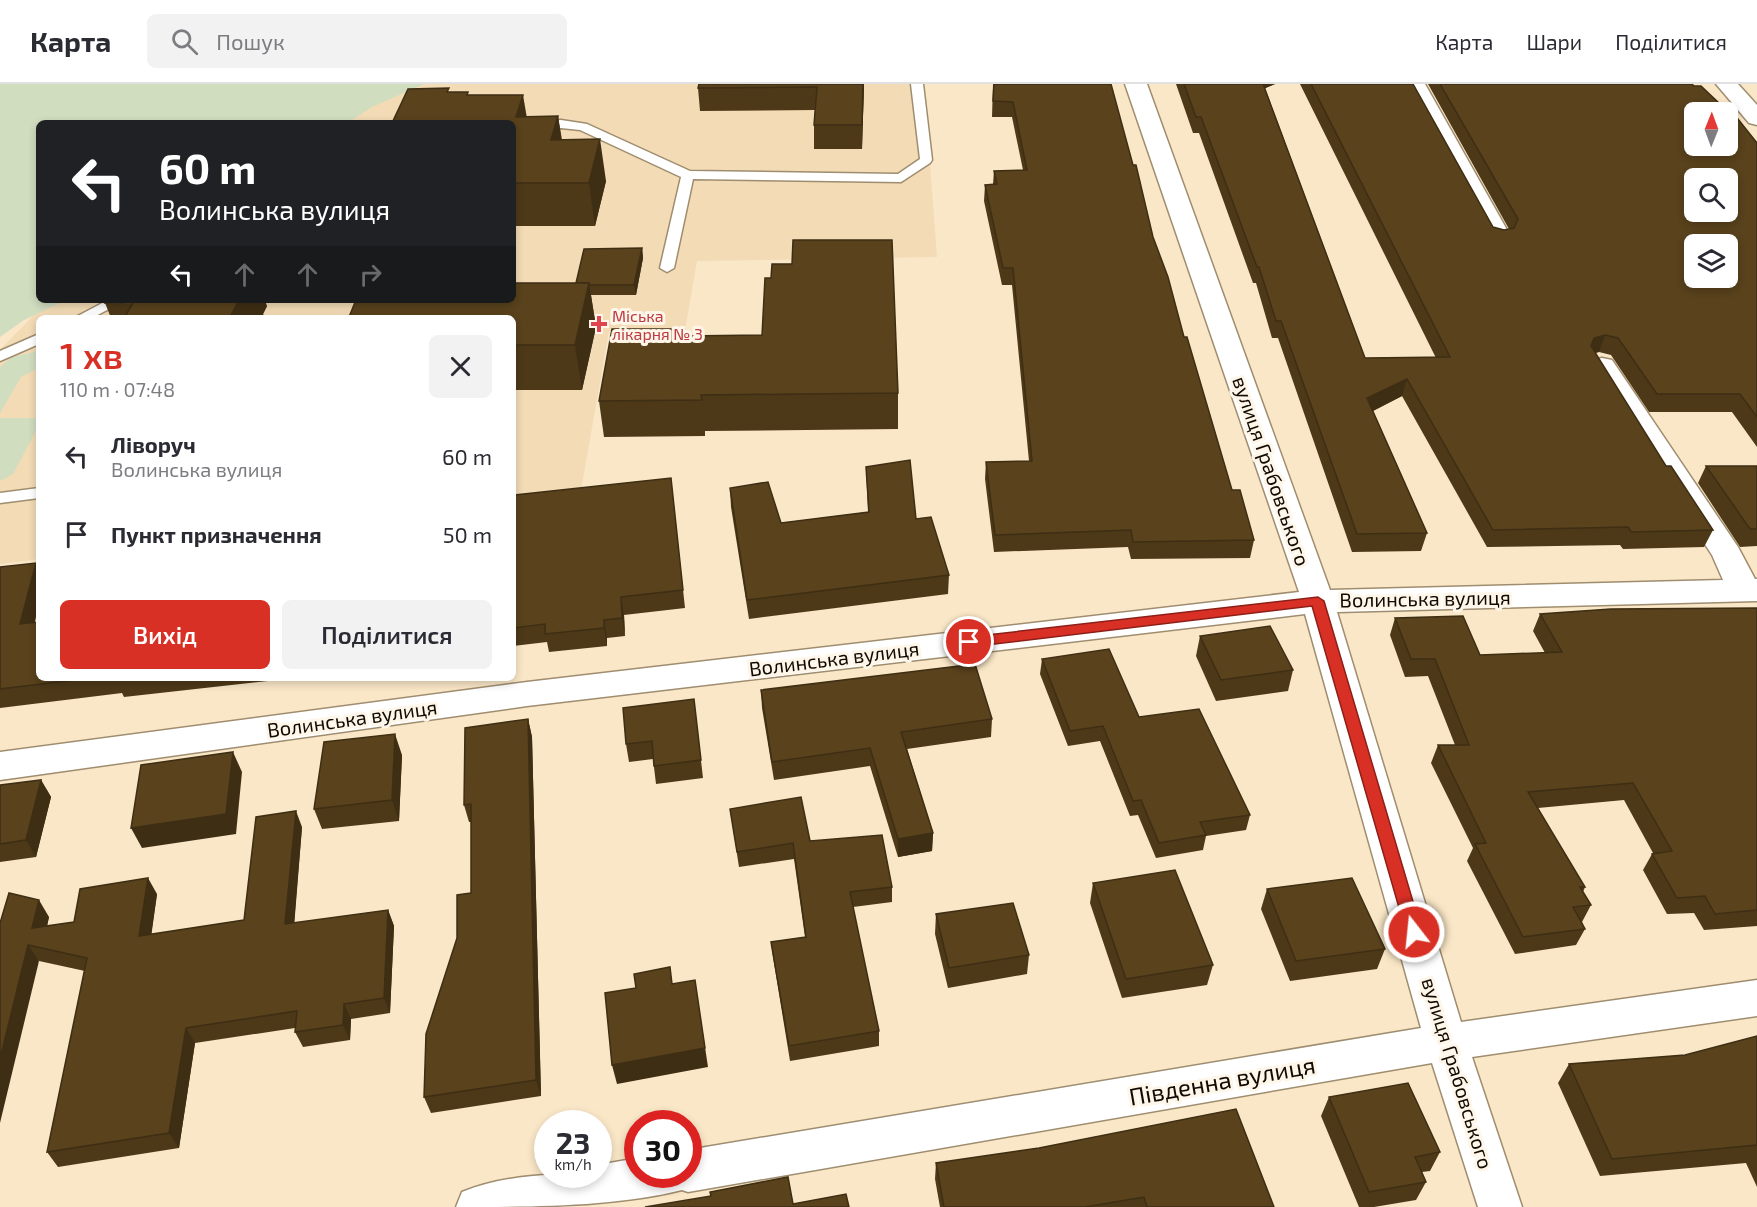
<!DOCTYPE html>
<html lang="uk">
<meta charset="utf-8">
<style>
:root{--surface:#fff;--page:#f2f2f3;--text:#2b2b33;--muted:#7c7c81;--line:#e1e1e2;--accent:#d93025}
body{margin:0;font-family:"Exo 2",sans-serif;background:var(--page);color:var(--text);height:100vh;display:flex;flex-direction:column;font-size:22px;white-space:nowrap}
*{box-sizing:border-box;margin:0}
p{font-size:20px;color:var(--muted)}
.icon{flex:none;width:33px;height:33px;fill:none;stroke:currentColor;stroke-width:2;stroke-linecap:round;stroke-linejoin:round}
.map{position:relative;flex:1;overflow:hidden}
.panel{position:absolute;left:36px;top:231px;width:480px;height:366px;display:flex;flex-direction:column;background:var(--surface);border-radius:9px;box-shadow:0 3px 9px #0003}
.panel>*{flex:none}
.banner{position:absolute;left:36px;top:36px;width:480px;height:183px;border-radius:9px;box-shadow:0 3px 9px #0003;background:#202124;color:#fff;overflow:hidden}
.needle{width:39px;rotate:1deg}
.fabs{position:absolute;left:1684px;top:18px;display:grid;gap:12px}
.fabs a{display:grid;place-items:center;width:54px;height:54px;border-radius:9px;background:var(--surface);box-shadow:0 3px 9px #0003;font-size:30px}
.speed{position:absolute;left:534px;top:1026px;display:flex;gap:12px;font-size:30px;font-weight:700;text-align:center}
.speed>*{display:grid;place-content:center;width:78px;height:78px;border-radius:50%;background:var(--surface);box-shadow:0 3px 9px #0003;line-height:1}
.speed small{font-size:15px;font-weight:400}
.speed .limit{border:9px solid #d22;background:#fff;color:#111}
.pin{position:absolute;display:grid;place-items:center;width:51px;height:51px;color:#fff;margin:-26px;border:3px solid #fff;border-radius:50%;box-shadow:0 2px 6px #0007}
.me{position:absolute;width:66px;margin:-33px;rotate:344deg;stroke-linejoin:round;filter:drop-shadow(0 0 4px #0008)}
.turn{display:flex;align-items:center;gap:21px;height:126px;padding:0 24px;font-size:27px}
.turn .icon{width:78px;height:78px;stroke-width:2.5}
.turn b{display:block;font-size:42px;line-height:51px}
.lanes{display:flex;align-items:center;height:57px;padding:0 24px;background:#0003;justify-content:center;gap:30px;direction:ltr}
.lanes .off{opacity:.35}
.round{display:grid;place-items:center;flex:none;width:63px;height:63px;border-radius:9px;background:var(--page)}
.head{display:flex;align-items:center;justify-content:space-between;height:102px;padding:0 24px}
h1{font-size:36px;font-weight:600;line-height:45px;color:var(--accent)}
.cta{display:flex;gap:12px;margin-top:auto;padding:12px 24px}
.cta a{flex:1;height:69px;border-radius:9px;background:var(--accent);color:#fff;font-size:24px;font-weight:600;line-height:69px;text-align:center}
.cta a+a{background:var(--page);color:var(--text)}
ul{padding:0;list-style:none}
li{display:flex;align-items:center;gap:18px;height:78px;padding:0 24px}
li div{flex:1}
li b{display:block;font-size:22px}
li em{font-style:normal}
header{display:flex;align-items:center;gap:36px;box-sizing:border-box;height:84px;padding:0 30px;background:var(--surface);border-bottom:2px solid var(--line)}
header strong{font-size:28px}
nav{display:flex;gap:33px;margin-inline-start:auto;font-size:21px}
.search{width:420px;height:54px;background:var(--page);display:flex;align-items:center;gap:15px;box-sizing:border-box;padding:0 21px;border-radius:9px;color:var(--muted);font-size:22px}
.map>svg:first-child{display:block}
</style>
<header>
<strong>Карта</strong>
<div class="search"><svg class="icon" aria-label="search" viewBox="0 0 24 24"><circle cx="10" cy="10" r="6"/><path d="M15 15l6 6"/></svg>Пошук</div>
<nav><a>Карта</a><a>Шари</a><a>Поділитися</a></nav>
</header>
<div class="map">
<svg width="1757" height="1123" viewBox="0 0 1757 1123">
<rect width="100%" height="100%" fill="#fae7c7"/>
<polygon fill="#f2dbb5" points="377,0 924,0 937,173 697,177 685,246 609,247 581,406 513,415 513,234 39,234 39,475 0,480 0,266 48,216 513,216 513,39 263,39"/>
<g fill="#d1ddbf">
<polygon points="0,0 424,0 372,23 347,39 39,39 39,216 66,216 24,236 0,253"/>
<polygon points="39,267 39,284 21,293 0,329 0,283 12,273"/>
<polygon points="0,334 39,334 39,341 13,390 0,397"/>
</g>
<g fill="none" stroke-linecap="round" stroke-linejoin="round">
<g stroke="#9f8d6f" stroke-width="3">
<g id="lane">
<polygon points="911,0 923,0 932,76 930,79 901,98 693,95 674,184 667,188 660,184 681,93 580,46 561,44 513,45 513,39 508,39 561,36 587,40 690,87 898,90 920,75"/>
<polygon points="108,216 126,216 92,234 74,234"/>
<polygon points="39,250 39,260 0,277 0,267"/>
<polygon points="39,404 39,414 0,419 0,409"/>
</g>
</g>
<g stroke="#9f8d6f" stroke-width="3">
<g id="street">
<path d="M1125 0H1147L1330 506 1723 496 1712 471 1588 282 1592 276 1602 274 1612 276 1738 463 1755 495H1757V517L1337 528 1461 938 1757 896V932L1472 973 1522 1123H1478L1432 979 688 1108 682 1106C615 1123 528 1123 456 1123L462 1108C506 1090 553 1090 598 1090V1081L638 1074V1090H688V1066L1421 944 1305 530 527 622 0 696V668L527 598 1299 508Z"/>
<polygon points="1403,0 1425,0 1511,153 1508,158 1499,160 1490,158 1487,153"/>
<polygon points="1716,0 1738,0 1757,21 1757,41 1749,39"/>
</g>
</g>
<use href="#lane" fill="#fff" fill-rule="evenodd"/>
<use href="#street" fill="#fff" fill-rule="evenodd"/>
</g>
<g fill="#4d3918">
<polygon points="864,0 862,65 814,65 814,41 815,26 700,27 698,4"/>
<polygon points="993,0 1133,81 1153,153 1184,253 1232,406 1254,456 1250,474 1131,475 1128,463 994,468 985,395 986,378 1029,377 1012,201 1002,201 984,117 985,101 993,100 994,87 1023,86 1012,33 992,33"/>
<polygon points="1176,0 1275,0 1265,4 1365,274 1436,274 1300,0 1413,0 1493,143 1504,146 1509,145 1428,0 1692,0 1757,59 1757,363 1732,328 1649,328 1611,271 1599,268 1595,269 1666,382 1713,446 1704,463 1623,465 1620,461 1487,463 1402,312 1373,327 1427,449 1421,467 1352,468 1278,254 1272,254 1256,199 1253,199 1199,49 1193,49"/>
<polygon points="450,8 468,11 527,33 558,32 562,56 606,97 595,142 515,142 513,147 513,39"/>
<polygon points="642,164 643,174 636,211 591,211 596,243 582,306 513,306 513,234 111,234 105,219 267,222 263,230 264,233 349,233 576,199"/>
<polygon points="685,245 686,252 898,309 898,345 705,347 705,352 604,353 599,317"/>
<polygon points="1706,382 1757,382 1757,462 1740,463 1698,399"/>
<polygon points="866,383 916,435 949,491 948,510 749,535 731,423 730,404 781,439 868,428"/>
<polygon points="671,394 685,524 624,531 625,552 607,554 607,562 549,568 547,558 513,562 513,433"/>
<polygon points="0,483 39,594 295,594 124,613 122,609 0,624"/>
<polygon points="1757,524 1757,842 1704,846 1694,829 1667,830 1643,786 1652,770 1653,769 1624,716 1538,724 1585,803 1583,808 1591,821 1582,838 1585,845 1576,861 1515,870 1467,777 1473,764 1431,679 1438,661 1455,661 1428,592 1405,593 1390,551 1395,534 1480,571 1545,569 1533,547 1540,530"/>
<polygon points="1200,552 1293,586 1288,607 1216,617 1196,572"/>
<polygon points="1042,575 1139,633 1250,731 1246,746 1206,752 1203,766 1156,774 1138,731 1130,732 1100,657 1068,662 1040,590"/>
<polygon points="761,606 992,635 991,653 907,665 933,749 932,767 898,773 870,682 774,696 762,624"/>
<polygon points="694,615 703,694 656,700 653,675 629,678 626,660"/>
<polygon points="528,635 532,653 541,1012 431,1029 424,1013 471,809 471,738 469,738 464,721"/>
<polygon points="402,671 399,737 322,745 314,725"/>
<polygon points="41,696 51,713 36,773 0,778 0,701"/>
<polygon points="730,725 810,757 892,803 892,818 853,823 879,947 879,962 790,977 773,873 771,858 805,853 794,775 739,783"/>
<polygon points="302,743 294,839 388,826 394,842 390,929 351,935 350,956 303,963 295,948 295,944 195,959 179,1064 58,1083 47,1068 85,887 39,877 0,839 49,833 47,842 74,838 157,810 151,851 244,836"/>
<polygon points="1093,799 1213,881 1207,901 1122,914 1090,819"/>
<polygon points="1267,805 1385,865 1377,885 1290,897 1261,825"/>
<polygon points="936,830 1029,871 1027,890 948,904 935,850"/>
<polygon points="1757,952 1757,1103 1746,1079 1600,1092 1558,999 1569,980 1685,971"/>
<polygon points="1329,1013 1440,1068 1430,1087 1422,1088 1426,1098 1416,1116 1374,1123 1359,1123 1321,1032"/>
<polygon points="936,1079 1274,1123 940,1123 935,1095"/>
</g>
<g fill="#3e2e14">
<polygon points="863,0 864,0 862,65 862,41"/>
<polygon points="1259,0 1275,0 1257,8"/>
<polygon points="523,11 530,52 516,33"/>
<polygon points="558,32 564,74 551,56"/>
<polygon points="600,55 606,97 595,142 589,99"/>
<polygon points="642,164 643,174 636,211 634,201"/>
<polygon points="589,199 596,243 582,306 575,261"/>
<polygon points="239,216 265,216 267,222 263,230 264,234 230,233"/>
<polygon points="1605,251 1599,268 1587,271 1594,254"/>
<polygon points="1407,295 1402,312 1363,332 1367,314"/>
<polygon points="36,479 39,485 39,521 30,558 20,540"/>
<polygon points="621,513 624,531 625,552 622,534"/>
<polygon points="604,536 607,554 607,562 604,544"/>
<polygon points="528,635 532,653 541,1012 536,996"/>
<polygon points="395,650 402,671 399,737 392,716"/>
<polygon points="233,668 242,688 236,750 142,764 131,744"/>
<polygon points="41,696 51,713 36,773 26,756"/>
<polygon points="296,727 302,743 293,856 285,840"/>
<polygon points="933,749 932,767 898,773 898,755"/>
<polygon points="148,794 157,810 149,868 139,852"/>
<polygon points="39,816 49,833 43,860 32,844"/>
<polygon points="388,826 394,842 390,929 384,914"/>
<polygon points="28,861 39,877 0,1039 0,975"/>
<polygon points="695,896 708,983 617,1000 612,981"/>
<polygon points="344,920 351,935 350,956 343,941"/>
<polygon points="186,944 195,959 179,1064 169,1049"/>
</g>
<g fill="#59421c" stroke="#3e2e14" stroke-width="1.5" fill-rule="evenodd">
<polygon points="699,0 863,0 862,41 814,41 817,3 698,4"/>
<polygon points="994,0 1111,0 1133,81 1136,81 1153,153 1168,193 1184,253 1187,253 1232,406 1240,406 1254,456 1133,458 1131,446 995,451 986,378 1032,377 1013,184 1003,184 985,101 997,100 994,87 1027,86 1013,18 993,17"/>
<path d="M1184 0H1263L1365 274 1450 273 1311 0H1413L1493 143 1504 146 1514 144 1518 135 1440 0H1692L1694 2H1701L1720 20H1726L1757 59V333L1740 310H1657L1618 254 1605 251 1594 254 1591 262 1666 382H1671L1713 446 1631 448 1628 443 1493 446 1407 295 1367 314 1427 449 1357 450 1281 237H1276L1259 183H1257L1201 33H1196ZM1695 28H1728V62H1695ZM1695 94H1728V128H1695ZM1695 160H1728V194H1695Z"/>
<polygon points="449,4 447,8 468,8 467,11 523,11 516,33 558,32 551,56 600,55 589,99 513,99 513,39 392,39 408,5"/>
<polygon points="793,156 892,156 898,309 701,311 702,316 599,317 612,245 685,245 684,252 762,251 765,194 771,194 772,180 792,180"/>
<polygon points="642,164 634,201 590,201 589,199 576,199 584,165"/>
<polygon points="513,199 589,199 575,261 513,261 513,234 124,234 133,219 105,219 107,216 239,216 230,233 349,233 356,216 513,216"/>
<polygon points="910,376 916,435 931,433 949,491 747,516 730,404 768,398 781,439 869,428 866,383"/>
<polygon points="1706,382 1757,382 1757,445 1750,445"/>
<polygon points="671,394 683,506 621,513 622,534 604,536 604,544 545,550 545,540 513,544 513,433 515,432 515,411"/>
<polygon points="36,479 20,540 39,538 39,594 91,594 0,605 0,483"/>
<polygon points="1757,524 1757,826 1715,830 1705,812 1677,814 1652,770 1672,767 1633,699 1528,708 1585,803 1580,803 1591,821 1573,823 1585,845 1523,853 1475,760 1486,759 1438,661 1469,661 1435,575 1411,575 1395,534 1463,532 1480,571 1562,568 1540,530 1611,525"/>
<polygon points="1270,542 1293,586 1221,596 1200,552"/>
<polygon points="1109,565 1139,633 1199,625 1250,731 1200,738 1206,751 1159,759 1141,716 1133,717 1103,642 1070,647 1042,575"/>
<polygon points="975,580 992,635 901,648 933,749 898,755 870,664 772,678 761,606"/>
<polygon points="694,615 701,676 654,682 652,657 626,660 623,624"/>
<polygon points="528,635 536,996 424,1013 426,950 457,854 457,811 471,809 471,720 464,721 465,644"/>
<polygon points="395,650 392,716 314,725 324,658"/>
<polygon points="233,668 226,730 131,744 141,681"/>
<polygon points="41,696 26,756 0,760 0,701"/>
<polygon points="801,713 810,757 882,751 892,803 850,808 879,947 789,962 771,858 806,853 793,759 737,768 730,725"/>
<polygon points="296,727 285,840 388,826 384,914 344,920 343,941 295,948 297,927 186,944 169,1049 47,1068 87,874 28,861 0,975 0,839 9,809 39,816 32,844 74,838 80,805 148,794 139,852 244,836 256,733"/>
<polygon points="1175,786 1213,881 1126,895 1093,799"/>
<polygon points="1352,794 1385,865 1296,877 1267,805"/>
<polygon points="1013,819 1029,871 949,884 936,830"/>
<polygon points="670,883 672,900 695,896 705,964 612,981 605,909 636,904 634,890"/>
<polygon points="1757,952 1757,1061 1612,1075 1569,980 1685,971"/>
<polygon points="1408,999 1440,1068 1415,1073 1426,1098 1369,1108 1329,1013"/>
<polygon points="1236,1025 1274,1123 1147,1123 1144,1113 1085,1123 944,1123 936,1079 1039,1064"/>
<polygon points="788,1093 793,1120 846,1110 849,1123 645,1123 711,1112 710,1108"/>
</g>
<polygon fill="#d93025" stroke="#8d1f18" stroke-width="1.5" points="1318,513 1324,517 1422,848 1420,853 1414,855 1408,853 1406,848 1312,522 969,563 962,558 969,553"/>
<path fill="#e0444e" stroke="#fef6e9" stroke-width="2" d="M596 231h6v6h6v6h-6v6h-6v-6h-6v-6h6z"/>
<g text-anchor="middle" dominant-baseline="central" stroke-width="6" stroke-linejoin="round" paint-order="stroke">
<g font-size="16" fill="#be3a42" stroke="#fef6e9" text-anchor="start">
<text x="612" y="231">Міська<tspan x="612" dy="18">лікарня № 3</tspan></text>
</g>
<g font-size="20" fill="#110a02" stroke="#fef6e9">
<text transform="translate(1272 387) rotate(71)">вулиця Грабовського</text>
<text transform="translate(1425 514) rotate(-1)">Волинська вулиця</text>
<text transform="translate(834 574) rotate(-7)">Волинська вулиця</text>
<text transform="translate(352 634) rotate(-8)">Волинська вулиця</text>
<text transform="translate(1458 989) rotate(73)">вулиця Грабовського</text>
</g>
<g font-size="24" fill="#110a02" stroke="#fef6e9">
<text transform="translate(1222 996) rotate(-10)">Південна вулиця</text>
</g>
</g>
</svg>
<div class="fabs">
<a><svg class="needle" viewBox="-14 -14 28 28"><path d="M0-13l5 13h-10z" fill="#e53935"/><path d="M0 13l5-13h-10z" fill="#7c7c81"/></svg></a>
<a><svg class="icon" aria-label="search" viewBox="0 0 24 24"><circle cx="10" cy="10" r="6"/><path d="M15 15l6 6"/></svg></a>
<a><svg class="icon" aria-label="layers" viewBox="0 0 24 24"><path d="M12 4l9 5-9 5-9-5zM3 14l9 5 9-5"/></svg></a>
</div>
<div class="speed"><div>23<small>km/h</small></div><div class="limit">30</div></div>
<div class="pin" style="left:969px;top:558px;background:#d93025"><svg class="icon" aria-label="arrive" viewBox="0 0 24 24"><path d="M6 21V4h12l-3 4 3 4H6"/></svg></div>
<svg class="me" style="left:1414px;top:848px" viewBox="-20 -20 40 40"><circle r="17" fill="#d93025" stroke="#fff" stroke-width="3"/><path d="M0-11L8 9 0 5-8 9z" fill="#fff"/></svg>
<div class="banner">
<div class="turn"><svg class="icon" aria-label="left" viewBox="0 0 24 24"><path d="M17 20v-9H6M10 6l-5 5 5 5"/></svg><div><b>60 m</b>Волинська вулиця</div></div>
<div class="lanes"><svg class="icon" aria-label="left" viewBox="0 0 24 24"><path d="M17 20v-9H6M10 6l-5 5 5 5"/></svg><svg class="icon off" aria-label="ahead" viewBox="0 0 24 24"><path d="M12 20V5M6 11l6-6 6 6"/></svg><svg class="icon off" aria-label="ahead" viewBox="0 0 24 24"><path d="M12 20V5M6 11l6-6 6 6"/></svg><svg class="icon off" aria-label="right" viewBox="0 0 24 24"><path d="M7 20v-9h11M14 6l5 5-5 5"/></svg></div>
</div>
<section class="panel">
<div class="head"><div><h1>1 хв</h1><p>110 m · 07:48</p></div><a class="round"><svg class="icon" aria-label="close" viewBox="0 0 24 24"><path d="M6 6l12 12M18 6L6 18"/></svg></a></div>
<ul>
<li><svg class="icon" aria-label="left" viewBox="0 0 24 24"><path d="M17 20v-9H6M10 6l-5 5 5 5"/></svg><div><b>Ліворуч</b><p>Волинська вулиця</p></div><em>60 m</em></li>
<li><svg class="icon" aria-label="arrive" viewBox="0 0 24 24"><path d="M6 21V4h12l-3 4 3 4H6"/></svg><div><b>Пункт призначення</b></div><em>50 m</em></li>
</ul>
<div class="cta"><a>Вихід</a><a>Поділитися</a></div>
</section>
</div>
